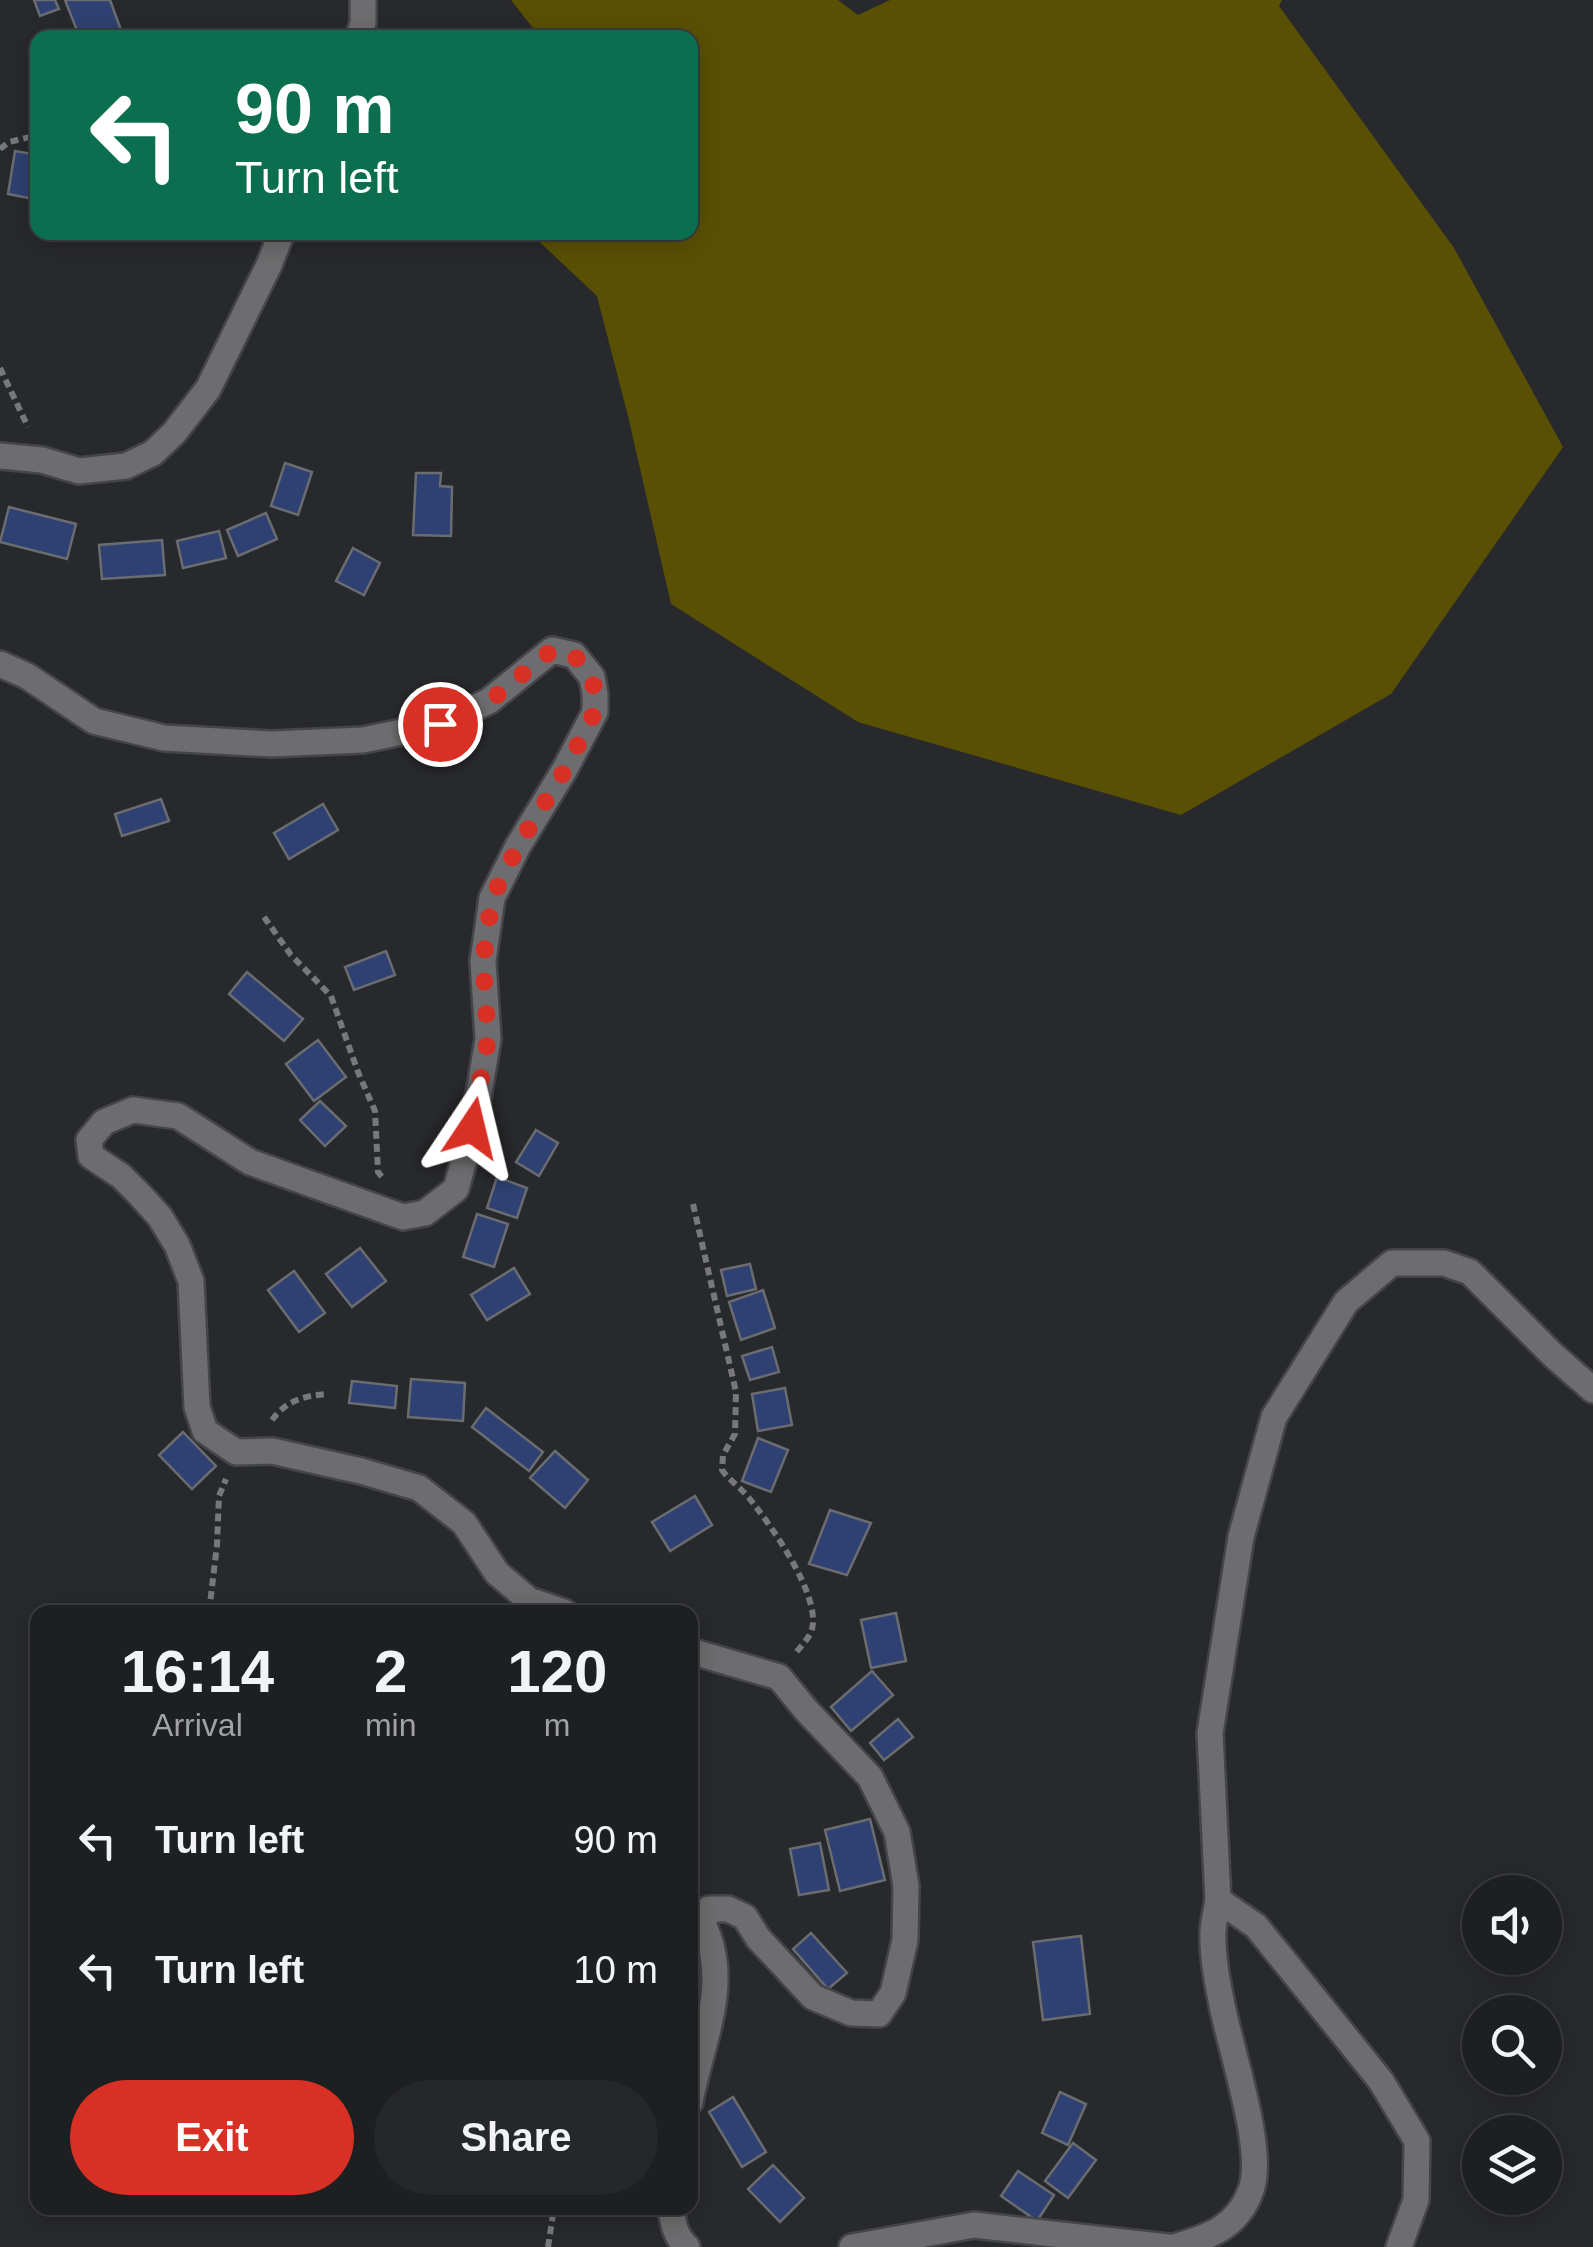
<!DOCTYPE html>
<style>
:root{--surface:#1e1f21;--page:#26272a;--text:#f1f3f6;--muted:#a1a2a5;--line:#3c3d3f;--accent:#d93025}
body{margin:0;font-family:Helvetica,sans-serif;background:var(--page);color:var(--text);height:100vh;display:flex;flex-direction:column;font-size:38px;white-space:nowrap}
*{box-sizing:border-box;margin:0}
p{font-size:32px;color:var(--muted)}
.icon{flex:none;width:55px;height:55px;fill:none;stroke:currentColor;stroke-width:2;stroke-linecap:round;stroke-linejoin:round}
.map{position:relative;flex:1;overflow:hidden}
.side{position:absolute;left:30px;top:1605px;width:668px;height:610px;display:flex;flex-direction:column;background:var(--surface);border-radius:20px;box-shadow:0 5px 25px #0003,0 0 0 2px var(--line)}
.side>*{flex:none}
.top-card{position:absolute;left:30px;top:30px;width:668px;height:210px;border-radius:20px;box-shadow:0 5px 25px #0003,0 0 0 2px var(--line);background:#0b6e4f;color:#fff;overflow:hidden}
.buttons{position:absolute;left:1462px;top:1875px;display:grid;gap:20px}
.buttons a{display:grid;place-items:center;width:100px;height:100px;border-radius:50%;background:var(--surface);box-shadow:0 5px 25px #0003,0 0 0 2px var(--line);font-size:50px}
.pin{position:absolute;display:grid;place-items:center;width:85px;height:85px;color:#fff;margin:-42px;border:5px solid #fff;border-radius:50%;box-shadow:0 2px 10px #0007}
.me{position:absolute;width:110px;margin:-55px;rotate:10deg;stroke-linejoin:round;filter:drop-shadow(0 0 8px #0008)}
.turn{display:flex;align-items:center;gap:35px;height:210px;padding:0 40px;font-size:45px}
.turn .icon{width:130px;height:130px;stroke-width:2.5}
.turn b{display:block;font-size:70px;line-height:85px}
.eta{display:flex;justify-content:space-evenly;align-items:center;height:170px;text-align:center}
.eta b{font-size:60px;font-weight:700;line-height:70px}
.cta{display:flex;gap:20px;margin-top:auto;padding:20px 40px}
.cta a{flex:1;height:115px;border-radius:60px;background:var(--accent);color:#fff;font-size:40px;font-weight:700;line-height:115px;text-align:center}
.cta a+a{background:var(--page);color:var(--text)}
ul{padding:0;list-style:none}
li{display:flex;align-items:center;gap:30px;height:130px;padding:0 40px}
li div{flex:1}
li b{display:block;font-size:38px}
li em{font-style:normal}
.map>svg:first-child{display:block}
</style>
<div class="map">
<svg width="1593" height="2247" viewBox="0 0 1593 2247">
<rect width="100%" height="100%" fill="#28292c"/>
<polygon fill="#5a5004" points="511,0 838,0 858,15 890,0 1282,0 1279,6 1454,248 1563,447 1391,694 1181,815 858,722 671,604 628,416 597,296 530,233 690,232 690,38 540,37"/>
<g fill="#2f4172" stroke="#6b6c6f" stroke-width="2.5">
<polygon points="34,0 55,0 59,9 40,16"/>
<polygon points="65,0 110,0 121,30 102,38 80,38"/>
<polygon points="15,151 38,155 38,180 34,199 8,194"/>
<polygon points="285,463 312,472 298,515 271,506"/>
<polygon points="416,473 441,473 440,486 452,487 451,536 413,535"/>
<polygon points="9,507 76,524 67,559 0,542"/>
<polygon points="266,513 277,539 238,556 227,530"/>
<polygon points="219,531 226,558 183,568 177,541"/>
<polygon points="162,540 165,575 102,579 99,545"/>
<polygon points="353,548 380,563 364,595 336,581"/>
<polygon points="161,799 169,821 122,836 115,814"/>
<polygon points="323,804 338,830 289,859 274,833"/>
<polygon points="386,951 395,975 354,990 345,967"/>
<polygon points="247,972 303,1019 284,1041 229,994"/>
<polygon points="318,1040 346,1077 314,1101 286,1064"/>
<polygon points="320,1101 346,1126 325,1146 300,1120"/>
<polygon points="536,1130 558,1143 539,1176 516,1162"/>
<polygon points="497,1177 527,1188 517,1218 487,1208"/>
<polygon points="477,1214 508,1224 494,1267 463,1257"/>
<polygon points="360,1248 386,1281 352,1307 326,1274"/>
<polygon points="750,1264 756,1289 727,1296 721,1270"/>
<polygon points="514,1268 530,1294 487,1320 471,1295"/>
<polygon points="294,1271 325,1313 299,1332 268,1290"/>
<polygon points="763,1290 775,1328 741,1340 729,1302"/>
<polygon points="772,1347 779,1372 750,1380 742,1356"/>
<polygon points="411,1379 465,1383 463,1421 408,1417"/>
<polygon points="352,1381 397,1386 395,1408 349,1403"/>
<polygon points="785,1388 792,1425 758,1431 752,1394"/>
<polygon points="486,1408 543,1452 529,1471 472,1427"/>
<polygon points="183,1432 216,1466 192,1489 159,1455"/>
<polygon points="758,1438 788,1450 771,1492 742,1481"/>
<polygon points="555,1451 588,1480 565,1508 530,1478"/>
<polygon points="695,1496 712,1525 670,1551 652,1522"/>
<polygon points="830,1510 871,1523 847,1575 809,1564"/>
<polygon points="896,1613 906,1661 871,1668 861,1620"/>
<polygon points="872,1671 893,1695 851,1731 831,1707"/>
<polygon points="898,1719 913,1737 884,1760 870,1743"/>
<polygon points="870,1819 885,1880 840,1891 825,1830"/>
<polygon points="820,1843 829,1890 799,1895 790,1849"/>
<polygon points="811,1933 847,1973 828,1989 793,1949"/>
<polygon points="1081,1936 1090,2014 1043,2020 1033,1942"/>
<polygon points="1060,2092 1086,2104 1068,2145 1042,2133"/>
<polygon points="733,2097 766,2152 742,2167 709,2112"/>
<polygon points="1073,2143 1096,2160 1068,2198 1045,2181"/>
<polygon points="773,2165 804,2198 780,2222 748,2189"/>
<polygon points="1018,2171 1054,2195 1037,2221 1001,2196"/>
</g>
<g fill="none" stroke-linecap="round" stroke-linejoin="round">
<g stroke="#444548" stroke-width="30">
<g id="minor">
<polyline points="358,38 363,23 363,0"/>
<polyline points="0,456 42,460 79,471 126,466 153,453 174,433 208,389 269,265 282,232"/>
<polyline points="0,664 27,676 94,721 164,738 272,744 363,740 441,724 489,701 552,650 574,655 592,677 595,694 595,712 565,769 518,846 492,898 483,961 488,1039 473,1128 456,1189 425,1213 403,1217 250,1162 178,1116 133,1110 104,1122 89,1140 91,1156 121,1176 140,1195 160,1217 177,1245 191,1281 197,1407 205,1431 236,1452 272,1451 361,1471 419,1488 464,1523 497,1573 529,1600 564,1612"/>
<path d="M690 1651 779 1677 806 1710 870 1777 897 1832 906 1886 905 1940 893 1993 879 2014 851 2013 813 1997 758 1938 745 1917 728 1909H709L703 1924C732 1983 701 2042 690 2102"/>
<polyline points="1218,1900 1210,1733 1241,1537 1274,1417 1346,1302 1392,1263 1444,1263 1470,1272 1554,1356 1593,1390"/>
<path d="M671 2208C673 2223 675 2236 687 2247"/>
<polyline points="852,2247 974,2225 1168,2247"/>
<path d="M1174 2247C1209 2237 1238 2227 1251 2190 1266 2150 1229 2046 1221 2000 1217 1981 1213 1959 1213 1939 1212 1926 1216 1913 1218 1900L1256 1926 1381 2081 1417 2141 1416 2200 1399 2247"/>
</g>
</g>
<g stroke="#77787a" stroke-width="6" stroke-dasharray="8 5" stroke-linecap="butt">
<polyline points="0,149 9,142 38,135"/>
<polyline points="0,368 28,427"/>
<polyline points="264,917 291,955 331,996 358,1072 375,1111 378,1172 382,1177"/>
<path d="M693 1204 736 1392 735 1434 723 1455 722 1470C730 1481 741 1488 749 1498 770 1524 821 1595 812 1629 810 1638 799 1648 794 1655"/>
<path d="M272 1420C287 1400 304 1396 327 1394"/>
<polyline points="209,1612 217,1545 219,1496 226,1479"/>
<polyline points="548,2247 554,2208"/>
</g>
<use href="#minor" stroke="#6d6d6f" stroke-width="25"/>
</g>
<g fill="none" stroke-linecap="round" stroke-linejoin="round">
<polyline stroke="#d93025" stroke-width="18" stroke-dasharray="0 32.4" points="440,724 490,701 552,650 574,655 592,678 595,694 595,712 565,770 518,846 492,898 483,961 488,1039 472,1128"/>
</g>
</svg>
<div class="buttons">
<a><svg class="icon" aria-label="sound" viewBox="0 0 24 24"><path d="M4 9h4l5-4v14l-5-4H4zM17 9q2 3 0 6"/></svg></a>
<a><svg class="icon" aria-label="search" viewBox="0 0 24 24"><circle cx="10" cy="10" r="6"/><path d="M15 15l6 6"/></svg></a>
<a><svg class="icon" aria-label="layers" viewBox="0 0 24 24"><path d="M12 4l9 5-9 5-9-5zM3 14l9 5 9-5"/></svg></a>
</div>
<div class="pin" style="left:440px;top:724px;background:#d93025"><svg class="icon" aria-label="arrive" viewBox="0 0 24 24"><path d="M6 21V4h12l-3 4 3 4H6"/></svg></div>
<svg class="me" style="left:472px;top:1128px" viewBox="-20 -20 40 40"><path d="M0-17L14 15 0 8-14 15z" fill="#d93025" stroke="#fff" stroke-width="4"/></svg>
<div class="top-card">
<div class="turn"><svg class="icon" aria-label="left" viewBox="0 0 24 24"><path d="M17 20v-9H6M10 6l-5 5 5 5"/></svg><div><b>90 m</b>Turn left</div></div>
</div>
<section class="side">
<div class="eta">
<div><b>16:14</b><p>Arrival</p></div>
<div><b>2</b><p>min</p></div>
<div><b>120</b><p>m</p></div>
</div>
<ul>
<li><svg class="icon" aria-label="left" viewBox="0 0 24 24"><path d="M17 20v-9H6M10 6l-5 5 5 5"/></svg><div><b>Turn left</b></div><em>90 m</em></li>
<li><svg class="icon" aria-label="left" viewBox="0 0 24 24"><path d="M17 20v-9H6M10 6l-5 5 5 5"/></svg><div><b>Turn left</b></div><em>10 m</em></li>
</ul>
<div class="cta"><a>Exit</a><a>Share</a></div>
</section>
</div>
